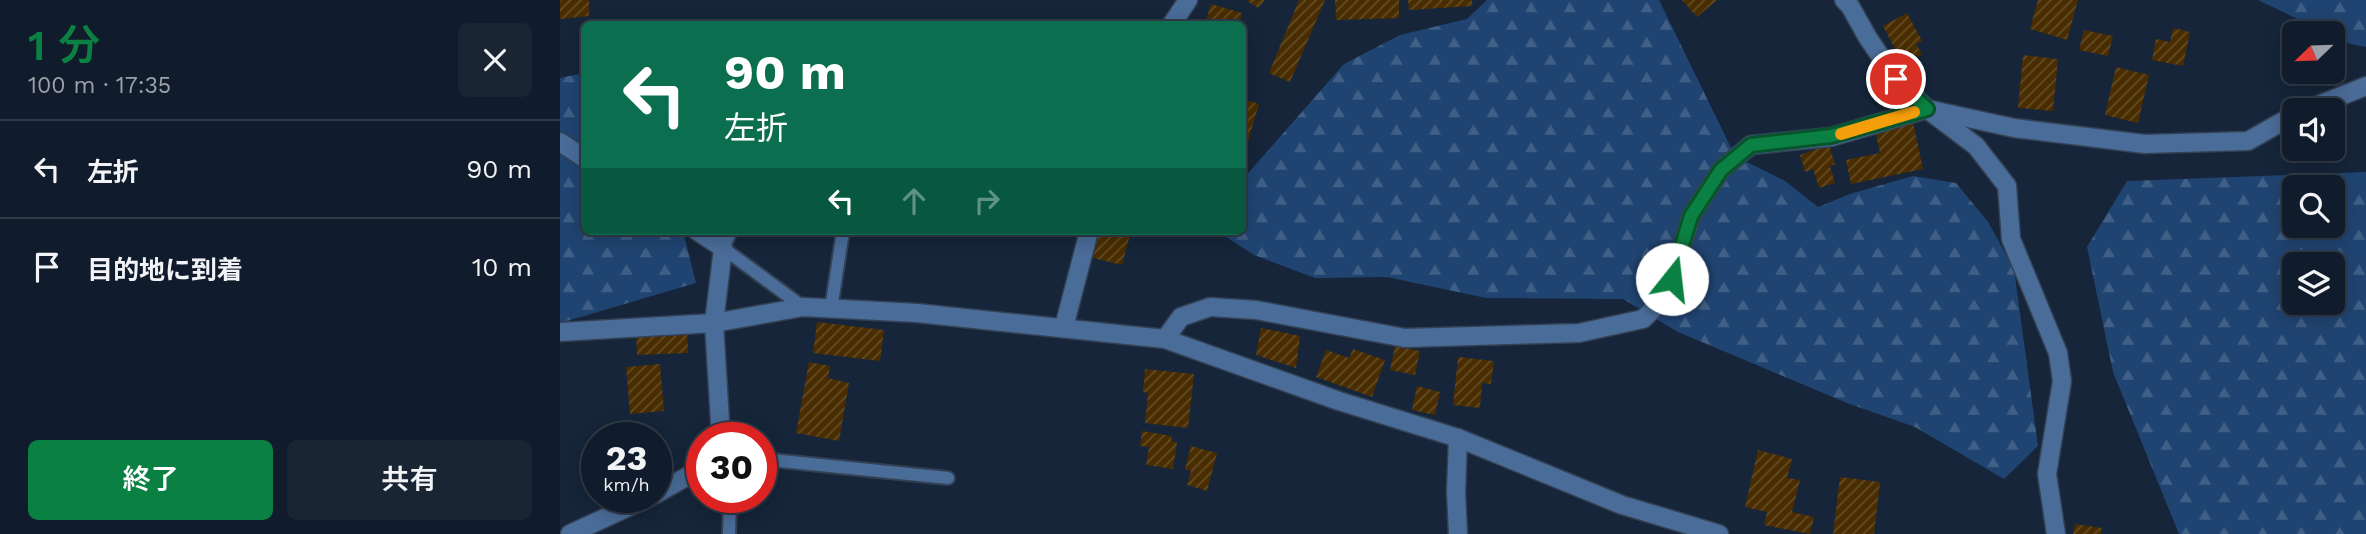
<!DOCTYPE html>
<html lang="ja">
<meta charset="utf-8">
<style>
:root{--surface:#101c2b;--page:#192533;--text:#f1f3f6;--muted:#9ca1a9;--line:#303a47;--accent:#0b8043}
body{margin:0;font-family:"Work Sans","Noto Sans JP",sans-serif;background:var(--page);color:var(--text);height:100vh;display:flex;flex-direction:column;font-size:26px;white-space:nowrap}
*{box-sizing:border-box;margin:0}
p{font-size:23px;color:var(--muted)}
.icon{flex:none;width:38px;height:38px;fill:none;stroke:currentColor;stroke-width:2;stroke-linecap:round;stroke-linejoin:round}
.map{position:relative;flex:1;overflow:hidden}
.details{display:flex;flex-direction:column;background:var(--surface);width:560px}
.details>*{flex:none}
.guide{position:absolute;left:21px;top:21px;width:665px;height:214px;border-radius:10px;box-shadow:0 4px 18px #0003,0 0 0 2px var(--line);background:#0b6e4f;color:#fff;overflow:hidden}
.needle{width:46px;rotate:247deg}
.buttons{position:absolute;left:1722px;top:21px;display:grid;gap:14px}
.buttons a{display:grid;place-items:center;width:63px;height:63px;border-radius:10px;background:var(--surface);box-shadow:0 4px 18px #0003,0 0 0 2px var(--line);font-size:35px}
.speed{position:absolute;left:21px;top:422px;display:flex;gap:14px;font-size:35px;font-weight:700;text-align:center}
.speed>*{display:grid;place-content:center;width:91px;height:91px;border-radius:50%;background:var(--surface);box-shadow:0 4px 18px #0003,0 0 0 2px var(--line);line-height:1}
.speed small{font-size:18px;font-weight:400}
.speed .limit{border:10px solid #d22;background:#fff;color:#111}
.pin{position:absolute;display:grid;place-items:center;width:60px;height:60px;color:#fff;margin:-30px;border:4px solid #fff;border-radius:50%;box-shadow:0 2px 7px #0007}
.me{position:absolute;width:77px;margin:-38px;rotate:16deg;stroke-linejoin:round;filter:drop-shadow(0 0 5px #0008)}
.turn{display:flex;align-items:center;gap:24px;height:147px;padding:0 28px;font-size:32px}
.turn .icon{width:91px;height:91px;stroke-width:2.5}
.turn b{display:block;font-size:49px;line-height:60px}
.lanes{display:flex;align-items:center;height:66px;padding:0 28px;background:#0003;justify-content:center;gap:35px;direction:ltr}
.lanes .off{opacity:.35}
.round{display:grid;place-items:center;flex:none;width:74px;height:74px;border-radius:10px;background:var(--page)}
.summary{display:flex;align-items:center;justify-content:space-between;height:119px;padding:0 28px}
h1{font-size:42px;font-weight:600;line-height:52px;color:var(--accent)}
.cta{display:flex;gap:14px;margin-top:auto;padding:14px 28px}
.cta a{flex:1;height:80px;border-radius:10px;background:var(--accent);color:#fff;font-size:28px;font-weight:600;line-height:80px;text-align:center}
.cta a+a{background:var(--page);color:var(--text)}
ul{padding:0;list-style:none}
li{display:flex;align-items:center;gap:21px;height:98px;padding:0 28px;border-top:2px solid var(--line)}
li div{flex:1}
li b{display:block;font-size:26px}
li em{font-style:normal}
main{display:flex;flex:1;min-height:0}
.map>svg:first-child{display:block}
</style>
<main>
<section class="details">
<div class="summary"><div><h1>1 分</h1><p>100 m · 17:35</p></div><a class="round"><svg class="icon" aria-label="close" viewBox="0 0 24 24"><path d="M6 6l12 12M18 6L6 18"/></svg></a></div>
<ul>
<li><svg class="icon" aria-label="left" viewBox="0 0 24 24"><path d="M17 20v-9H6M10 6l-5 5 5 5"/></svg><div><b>左折</b></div><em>90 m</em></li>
<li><svg class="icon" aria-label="arrive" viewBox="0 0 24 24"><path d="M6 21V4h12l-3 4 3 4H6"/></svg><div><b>目的地に到着</b></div><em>10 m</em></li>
</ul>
<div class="cta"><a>終了</a><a>共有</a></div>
</section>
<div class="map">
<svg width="1806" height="534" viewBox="0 0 1806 534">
<defs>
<pattern id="forest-firs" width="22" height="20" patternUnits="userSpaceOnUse" patternTransform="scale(1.75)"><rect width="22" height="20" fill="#204471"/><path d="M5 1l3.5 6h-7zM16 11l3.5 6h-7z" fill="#405f86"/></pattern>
<pattern id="building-hatch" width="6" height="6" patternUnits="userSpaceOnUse" patternTransform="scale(1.75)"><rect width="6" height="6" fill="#492d00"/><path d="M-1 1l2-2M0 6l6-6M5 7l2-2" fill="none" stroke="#634c26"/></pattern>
</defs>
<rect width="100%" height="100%" fill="#162539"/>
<g fill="url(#forest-firs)" fill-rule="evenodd">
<polygon points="927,0 1099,0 1175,156 1225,181 1258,207 1290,194 1353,176 1396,183 1428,222 1454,269 1478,446 1444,479 1355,427 1287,403 1118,332 1063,299 926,298 827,277 755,278 694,255 657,231 682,231 683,179 784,64 840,35 907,19"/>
<polygon points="1698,0 1806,0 1806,47 1790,44 1773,36 1773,33 1767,33"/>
<polygon points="24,73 24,231 123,231 136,283 0,323 0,78"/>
<path d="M1806 172V534H1619L1553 372 1527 247 1567 181ZM1734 187H1773V226H1734ZM1734 264H1773V303H1734Z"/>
</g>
<g fill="url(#building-hatch)">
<polygon points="0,0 29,0 29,16 0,19"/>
<polygon points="686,0 705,0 698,8"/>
<polygon points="739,0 765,0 730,82 709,73"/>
<polygon points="775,0 839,0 839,18 776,20"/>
<polygon points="848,0 912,0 912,6 849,10"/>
<polygon points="1122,0 1157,0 1137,17"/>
<polygon points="1478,0 1518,0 1507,40 1470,29"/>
<polygon points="651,4 682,13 679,24 645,24"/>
<polygon points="1347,13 1362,41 1356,44 1362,54 1343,64 1323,26"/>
<polygon points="1613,28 1630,32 1623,66 1592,60 1596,39 1610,42"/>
<polygon points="1524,30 1553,36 1548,56 1519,50"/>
<polygon points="1463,55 1498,59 1493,111 1458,108"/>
<polygon points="1556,67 1589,75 1578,123 1545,115"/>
<polygon points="682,99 699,104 683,158 682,158"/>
<polygon points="1353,122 1363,169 1291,184 1286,160 1320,153 1315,130"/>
<polygon points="1269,145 1275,164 1270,166 1275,183 1259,188 1253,169 1245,172 1240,155"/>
<polygon points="540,231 571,231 562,265 533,258"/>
<polygon points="257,322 324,330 320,361 253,353"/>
<polygon points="701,328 740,336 736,368 696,355"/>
<polygon points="127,330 128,353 77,355 76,332"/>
<polygon points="835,346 860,351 855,375 830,370"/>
<polygon points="793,349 825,360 812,397 756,377 766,350 789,358"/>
<polygon points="898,357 934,361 931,384 922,383 920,408 893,405"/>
<polygon points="249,362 270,366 268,378 289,383 279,441 236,433"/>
<polygon points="100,364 104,411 70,414 66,367"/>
<polygon points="585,369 634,374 628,428 585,423 588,393 583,392"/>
<polygon points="857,386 880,392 875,415 852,410"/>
<polygon points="582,431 612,436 611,441 617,442 613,469 586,465 589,447 580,446"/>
<polygon points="631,446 657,453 647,491 627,485 631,471 625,469"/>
<polygon points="1198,450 1232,459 1227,478 1240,480 1232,512 1254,517 1250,534 1204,525 1207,512 1185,507"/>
<polygon points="1280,477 1320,482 1314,534 1273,534"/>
<polygon points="1515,524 1542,528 1541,534 1513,534"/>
</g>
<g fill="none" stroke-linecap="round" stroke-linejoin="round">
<g stroke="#334154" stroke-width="16">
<g id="lane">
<polyline points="171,231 163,248 243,307"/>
<polyline points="271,309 283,231"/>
<polyline points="201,459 388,478"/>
<polyline points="169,534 170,497"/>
</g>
</g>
<g stroke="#334154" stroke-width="21">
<g id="street">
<polyline points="1284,0 1290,6 1308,38 1336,79 1367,109 1416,146 1447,186 1451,239 1498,353 1502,381 1487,474 1496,534"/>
<polyline points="612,24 628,0"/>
<polyline points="1746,110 1806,86"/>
<polyline points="0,142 24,158"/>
<polyline points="137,231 163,248 154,323 161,438"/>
<polyline points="504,327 529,231"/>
<polyline points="0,332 154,323 243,307 357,313 605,339 779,401 898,438 1062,505 1159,534"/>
<polyline points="605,339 621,317 650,307 696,310 845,338 1019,333 1083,319 1108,295 1131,216 1161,170 1191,145 1271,137 1367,109 1454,128 1585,144 1688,141 1734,115"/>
<polyline points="96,494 142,468"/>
<polyline points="10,534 90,497"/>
<polyline points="898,534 896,492 898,438"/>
</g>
</g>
<use href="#lane" stroke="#4a6c98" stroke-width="12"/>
<use href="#street" stroke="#4a6c98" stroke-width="18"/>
</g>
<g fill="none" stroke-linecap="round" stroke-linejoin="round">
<g stroke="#07532c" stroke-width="18">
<polyline id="route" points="1112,279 1131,216 1161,170 1191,145 1271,136 1367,109 1336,79"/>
</g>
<use href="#route" stroke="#0b8043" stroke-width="12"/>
<polyline stroke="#f59e0b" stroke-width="12" points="1281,134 1354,112"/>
</g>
</svg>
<div class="buttons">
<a><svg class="needle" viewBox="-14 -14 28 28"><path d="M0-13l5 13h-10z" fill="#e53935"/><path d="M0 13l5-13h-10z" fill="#9ca1a9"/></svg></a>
<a><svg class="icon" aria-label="sound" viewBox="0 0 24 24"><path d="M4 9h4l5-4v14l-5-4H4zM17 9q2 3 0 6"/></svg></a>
<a><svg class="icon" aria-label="search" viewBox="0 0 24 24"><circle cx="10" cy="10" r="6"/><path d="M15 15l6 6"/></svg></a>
<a><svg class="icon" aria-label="layers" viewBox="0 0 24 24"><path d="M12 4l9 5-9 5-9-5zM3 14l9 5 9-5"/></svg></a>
</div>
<div class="speed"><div>23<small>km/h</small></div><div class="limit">30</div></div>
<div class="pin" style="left:1336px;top:79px;background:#d93025"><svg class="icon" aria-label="arrive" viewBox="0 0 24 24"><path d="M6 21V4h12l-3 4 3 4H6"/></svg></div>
<svg class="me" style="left:1112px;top:279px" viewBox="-20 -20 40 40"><circle r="19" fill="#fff"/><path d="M0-13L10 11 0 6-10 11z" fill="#0b8043"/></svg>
<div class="guide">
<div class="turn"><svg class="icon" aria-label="left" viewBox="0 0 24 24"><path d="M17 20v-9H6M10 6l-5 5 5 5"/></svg><div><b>90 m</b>左折</div></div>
<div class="lanes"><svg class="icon" aria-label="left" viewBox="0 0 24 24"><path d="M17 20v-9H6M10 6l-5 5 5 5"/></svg><svg class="icon off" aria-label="ahead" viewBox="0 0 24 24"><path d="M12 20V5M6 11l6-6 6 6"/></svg><svg class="icon off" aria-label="right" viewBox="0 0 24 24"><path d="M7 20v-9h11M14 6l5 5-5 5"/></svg></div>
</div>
</div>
</main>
